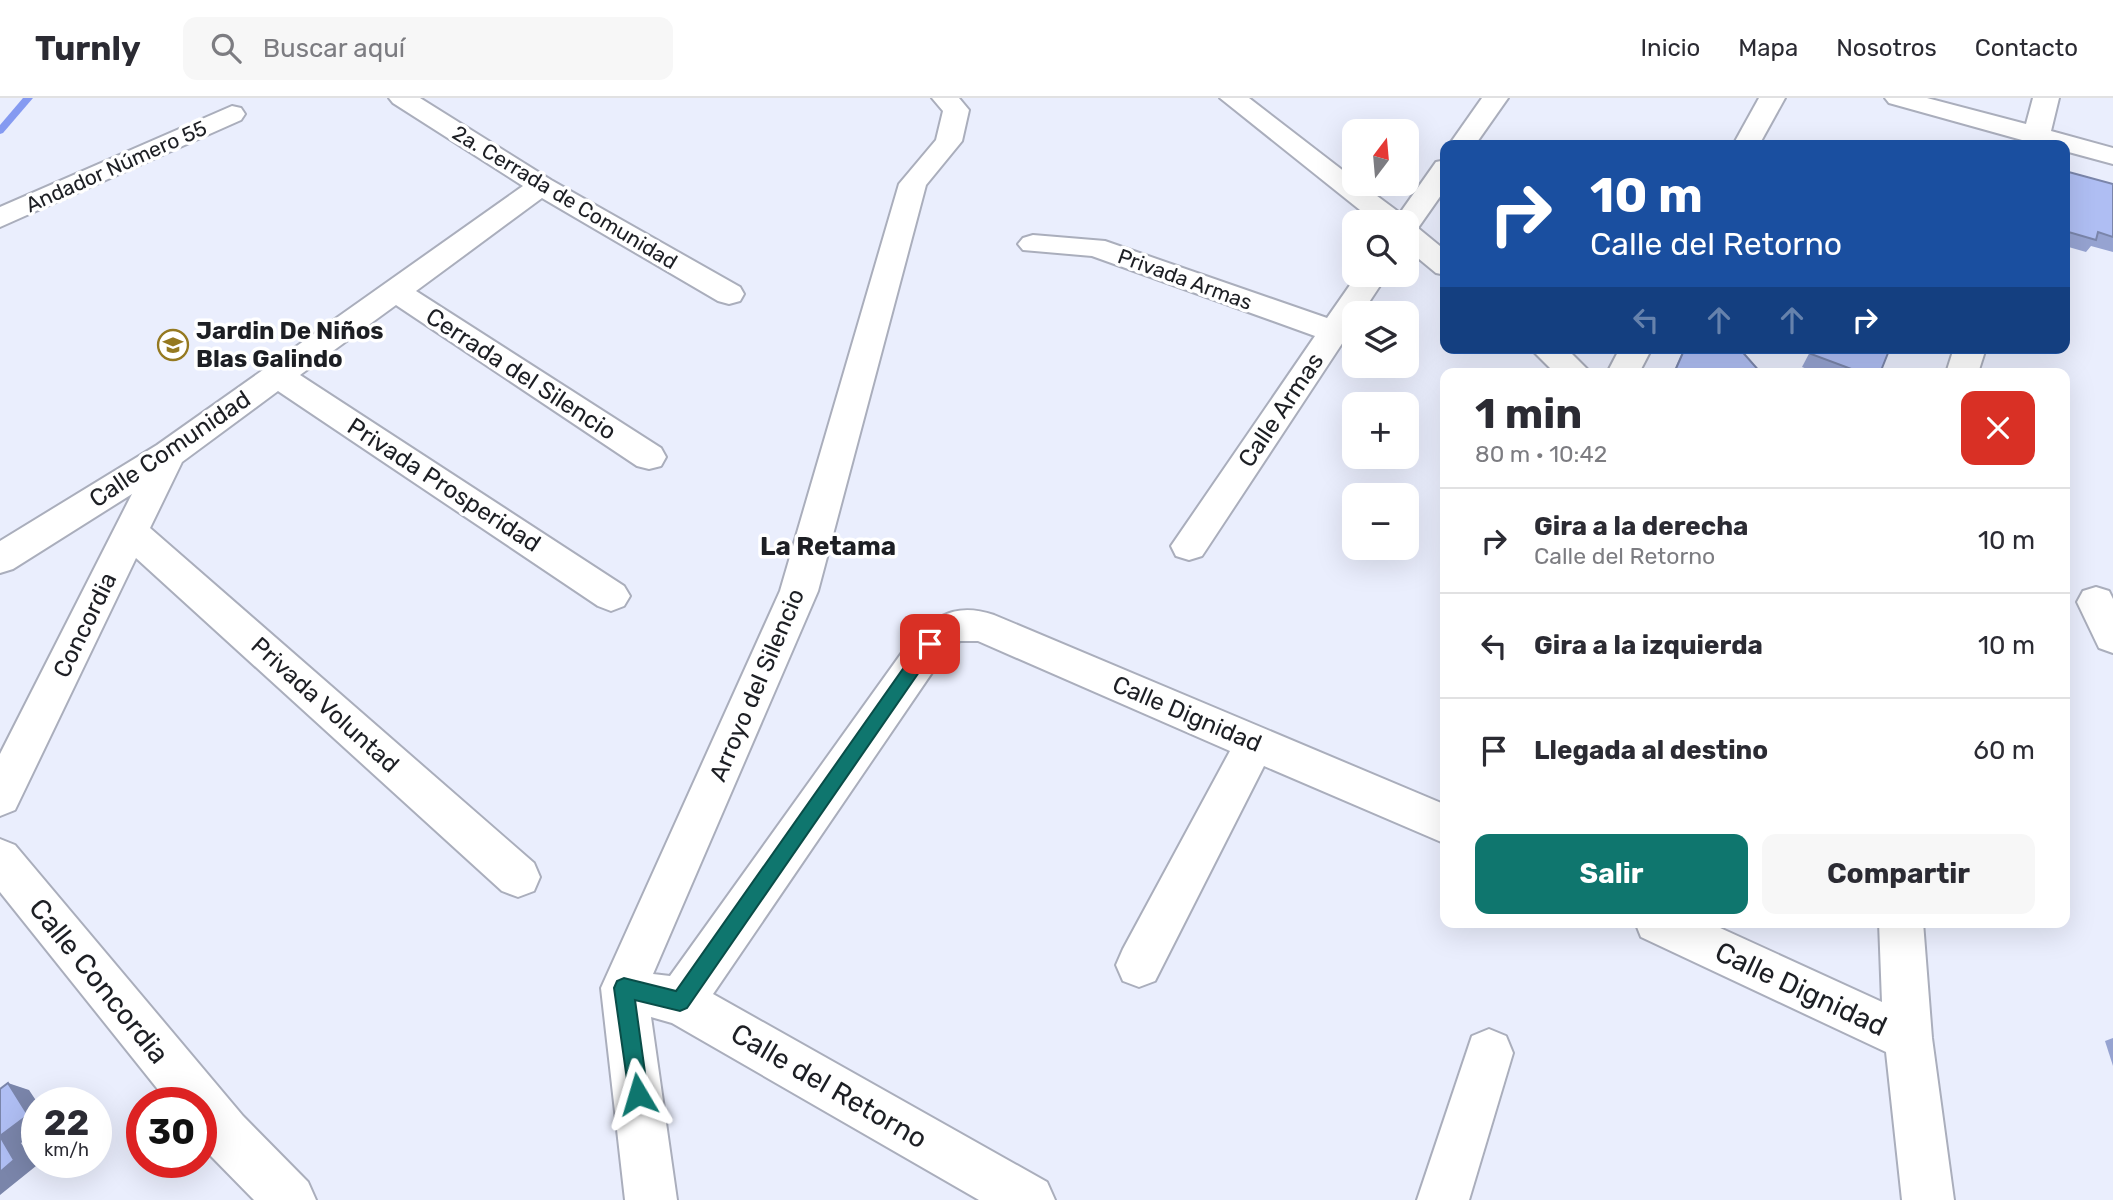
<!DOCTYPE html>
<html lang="es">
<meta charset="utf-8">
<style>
:root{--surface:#fff;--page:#f7f7f7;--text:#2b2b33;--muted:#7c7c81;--line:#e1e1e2;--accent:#0f766e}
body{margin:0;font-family:Rubik,sans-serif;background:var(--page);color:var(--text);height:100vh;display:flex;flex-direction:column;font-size:26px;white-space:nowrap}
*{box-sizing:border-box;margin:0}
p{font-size:23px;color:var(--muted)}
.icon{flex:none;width:38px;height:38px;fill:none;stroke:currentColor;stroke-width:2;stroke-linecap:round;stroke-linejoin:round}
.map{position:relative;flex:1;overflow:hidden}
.side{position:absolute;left:1440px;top:270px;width:630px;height:560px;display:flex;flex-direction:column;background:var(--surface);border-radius:14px;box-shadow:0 7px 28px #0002}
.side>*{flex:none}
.top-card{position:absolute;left:1440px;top:42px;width:630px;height:214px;border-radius:14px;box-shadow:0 7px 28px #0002;background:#1a4fa0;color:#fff;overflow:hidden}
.needle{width:46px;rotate:16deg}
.fabs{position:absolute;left:1342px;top:21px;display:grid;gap:14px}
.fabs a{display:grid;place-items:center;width:77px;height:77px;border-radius:14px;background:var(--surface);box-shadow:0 7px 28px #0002;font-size:35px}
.speed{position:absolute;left:21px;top:989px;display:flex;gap:14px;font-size:35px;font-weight:700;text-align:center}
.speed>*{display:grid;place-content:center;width:91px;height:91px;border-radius:50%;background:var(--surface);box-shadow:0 7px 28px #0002;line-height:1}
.speed small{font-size:18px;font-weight:400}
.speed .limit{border:10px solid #d22;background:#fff;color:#111}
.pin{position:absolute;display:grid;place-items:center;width:60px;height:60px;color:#fff;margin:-30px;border-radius:14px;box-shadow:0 4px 10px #0006}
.me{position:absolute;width:77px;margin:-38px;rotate:353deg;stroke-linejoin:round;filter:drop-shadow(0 0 5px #0008)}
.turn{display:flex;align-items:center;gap:24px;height:147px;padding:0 35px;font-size:32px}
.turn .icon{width:91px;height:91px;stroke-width:2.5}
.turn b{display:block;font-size:49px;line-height:60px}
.lanes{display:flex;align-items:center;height:66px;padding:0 35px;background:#0003;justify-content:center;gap:35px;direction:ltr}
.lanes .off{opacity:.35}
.round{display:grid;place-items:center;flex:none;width:74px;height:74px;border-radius:14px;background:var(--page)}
.headline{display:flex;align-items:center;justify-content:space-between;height:119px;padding:0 35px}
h1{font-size:42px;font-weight:700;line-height:52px}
.action{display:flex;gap:14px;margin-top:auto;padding:14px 35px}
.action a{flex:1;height:80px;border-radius:14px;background:var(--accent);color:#fff;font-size:28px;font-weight:700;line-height:80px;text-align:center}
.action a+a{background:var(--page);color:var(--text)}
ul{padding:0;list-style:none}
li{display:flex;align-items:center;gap:21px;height:105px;padding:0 35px;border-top:2px solid var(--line)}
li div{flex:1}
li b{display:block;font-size:26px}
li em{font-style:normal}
header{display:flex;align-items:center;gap:42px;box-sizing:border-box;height:98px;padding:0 35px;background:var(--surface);border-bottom:2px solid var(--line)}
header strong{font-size:33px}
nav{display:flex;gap:38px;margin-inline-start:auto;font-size:24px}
.search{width:490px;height:63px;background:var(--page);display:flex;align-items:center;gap:18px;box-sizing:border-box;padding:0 24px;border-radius:14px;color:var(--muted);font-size:26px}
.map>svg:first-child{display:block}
</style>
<header>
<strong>Turnly</strong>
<div class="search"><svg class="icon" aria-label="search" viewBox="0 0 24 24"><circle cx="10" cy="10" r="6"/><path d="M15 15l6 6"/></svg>Buscar aquí</div>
<nav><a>Inicio</a><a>Mapa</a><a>Nosotros</a><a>Contacto</a></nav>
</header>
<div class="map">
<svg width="2113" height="1102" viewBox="0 0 2113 1102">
<rect width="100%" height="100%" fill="#eaeefd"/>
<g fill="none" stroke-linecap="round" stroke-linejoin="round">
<polygon fill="#859af1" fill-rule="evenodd" points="23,0 33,0 3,35 0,36 0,27"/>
<g stroke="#aaaebc" stroke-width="4">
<g id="minor">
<polygon points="389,0 420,0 551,82 740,189 744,196 740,203 729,206 718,203 542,100 416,193 661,350 666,359 661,368 649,371 637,368 396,207 300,277 624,488 630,498 624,508 611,513 598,508 278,293 182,364 150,430 534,765 540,779 534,793 518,799 502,793 136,460 15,712 0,718 0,656 132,396 13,471 0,475 0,443 157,347 523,88 393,5"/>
<path d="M932 0H959L969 12 962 43 926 87 818 493 653 876 670 878 916 535C943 514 961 506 994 517L1446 707V746L1264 668 1155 883 1139 889 1123 883 1116 867 1123 851 1230 653 978 543H960L944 557 713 896 1047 1084 1055 1102H979L672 925 651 919 677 1102H625L601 890 780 493 899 86 936 42 943 13Z"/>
<polygon points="1220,0 1249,0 1354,81 1354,86 1361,86 1400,115 1436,64 1446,62 1446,90 1418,130 1446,153 1446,177 1436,175 1407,151 1407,124 1375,124"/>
<polygon points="1482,0 1508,0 1475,47 1449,47"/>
<polygon points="1759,0 1785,0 1759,47 1733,47"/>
<polygon points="1885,0 1927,0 2026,26 2033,0 2059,0 2051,33 2113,50 2113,66 2065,53 2065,47 2021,47 2022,42 1889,5"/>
<polygon points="232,8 241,10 245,16 241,22 0,129 0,109"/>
<polygon points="1033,137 1105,143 1327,220 1357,177 1387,177 1362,215 1354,215 1354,226 1345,241 1202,458 1189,462 1176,458 1171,448 1315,238 1092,158 1023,152 1018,146 1023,140"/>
<polygon points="1530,250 1566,250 1591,275 1555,275"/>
<polygon points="1620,250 1652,250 1639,275 1607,275"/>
<polygon points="1954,250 1986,250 1978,275 1946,275"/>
<polygon points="2096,489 2109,493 2113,501 2113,555 2099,550 2077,504 2083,493"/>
<polygon points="0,741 15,747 243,1018 308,1084 316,1102 254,1102 207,1054 201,1046 201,1004 168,1004 0,794"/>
<polygon points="1635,824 1707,824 1882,904 1879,824 1923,824 1932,940 1954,1102 1902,1102 1886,954 1641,839"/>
<polygon points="1489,931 1506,938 1513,955 1469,1102 1417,1102 1472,938"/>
</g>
</g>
<use href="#minor" fill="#fff" fill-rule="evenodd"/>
</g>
<g fill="#96a3d1">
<polygon points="2065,73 2113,86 2113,154 2091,148 2086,154 2065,148"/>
<polygon points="1684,250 1739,250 1761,275 1673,275"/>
<polygon points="1812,250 1890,250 1880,275 1817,275 1802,269"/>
<polygon points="2113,940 2113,968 2105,943"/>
</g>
<polygon fill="#7a85aa" points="8,985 29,992 37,1004 37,1033 21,1045 36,1068 0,1097 0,1038"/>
<g fill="#afbef3" stroke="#7a85aa" stroke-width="2">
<polygon points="2065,73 2113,86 2113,139 2098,134 2096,142 2065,133"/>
<polygon points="1685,250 1739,250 1761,275 1674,275"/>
<polygon points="1814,250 1890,250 1880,275 1862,275 1811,256"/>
<polygon points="8,985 28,1017 0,1038 0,991"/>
<polygon points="0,1038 14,1062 0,1074"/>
</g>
<polygon fill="#0f766e" stroke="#0a4d48" stroke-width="2" points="930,540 938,546 935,551 687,910 680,913 635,902 648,996 645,1003 638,1006 630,1003 614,890 617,883 624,880 676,893 924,541"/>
<defs>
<g id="school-ring" transform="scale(1.575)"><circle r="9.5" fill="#fff" stroke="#957920" stroke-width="1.5"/><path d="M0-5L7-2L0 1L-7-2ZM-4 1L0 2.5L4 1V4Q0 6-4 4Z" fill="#957920"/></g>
</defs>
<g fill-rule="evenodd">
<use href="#school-ring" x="173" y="247"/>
</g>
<g text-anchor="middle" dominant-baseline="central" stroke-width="7" stroke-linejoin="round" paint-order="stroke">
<g font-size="21" fill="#1d1f24" stroke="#fff">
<text transform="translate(116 68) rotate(-24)">Andador Número 55</text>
<text transform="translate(565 99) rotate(31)">2a. Cerrada de Comunidad</text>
<text transform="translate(1185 181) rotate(20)">Privada Armas</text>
</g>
<g font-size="24" font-weight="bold" fill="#1d1f24" stroke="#fff" text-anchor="start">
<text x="196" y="233">Jardin De Niños<tspan x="196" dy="28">Blas Galindo</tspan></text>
</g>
<g font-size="24" fill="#1d1f24" stroke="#fff">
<text transform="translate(521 276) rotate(33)">Cerrada del Silencio</text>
<text transform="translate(1281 312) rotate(-56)">Calle Armas</text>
<text transform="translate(170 351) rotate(-34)">Calle Comunidad</text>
<text transform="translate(444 387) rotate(33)">Privada Prosperidad</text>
<text transform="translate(85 527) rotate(-64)">Concordia</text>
<text transform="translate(757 587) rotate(-67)">Arroyo del Silencio</text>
<text transform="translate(325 607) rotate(42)">Privada Voluntad</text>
<text transform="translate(1187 616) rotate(23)">Calle Dignidad</text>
</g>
<g font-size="26" font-weight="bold" fill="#1d1f24" stroke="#fff">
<text x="828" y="448">La Retama</text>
</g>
<g font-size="28" fill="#1d1f24" stroke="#fff">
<text transform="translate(99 883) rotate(51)">Calle Concordia</text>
<text transform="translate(1801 891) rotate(25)">Calle Dignidad</text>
<text transform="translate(829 988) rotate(30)">Calle del Retorno</text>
</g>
</g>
</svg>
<div class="fabs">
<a><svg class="needle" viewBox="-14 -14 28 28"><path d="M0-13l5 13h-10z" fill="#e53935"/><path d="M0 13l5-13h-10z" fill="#7c7c81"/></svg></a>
<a><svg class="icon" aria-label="search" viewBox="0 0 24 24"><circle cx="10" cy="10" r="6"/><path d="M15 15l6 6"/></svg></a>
<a><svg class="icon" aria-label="layers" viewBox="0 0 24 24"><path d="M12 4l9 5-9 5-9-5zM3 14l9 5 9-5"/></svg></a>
<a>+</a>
<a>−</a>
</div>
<div class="speed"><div>22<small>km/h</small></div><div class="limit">30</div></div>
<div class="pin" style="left:930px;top:546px;background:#d93025"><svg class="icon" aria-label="arrive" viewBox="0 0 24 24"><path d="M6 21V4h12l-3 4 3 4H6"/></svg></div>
<svg class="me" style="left:638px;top:996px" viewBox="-20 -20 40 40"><path d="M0-17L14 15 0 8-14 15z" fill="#0f766e" stroke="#fff" stroke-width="4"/></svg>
<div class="top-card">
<div class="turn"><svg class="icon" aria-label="right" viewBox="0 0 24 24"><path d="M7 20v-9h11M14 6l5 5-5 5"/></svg><div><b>10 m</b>Calle del Retorno</div></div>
<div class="lanes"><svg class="icon off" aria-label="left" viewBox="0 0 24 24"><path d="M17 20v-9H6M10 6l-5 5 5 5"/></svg><svg class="icon off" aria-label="ahead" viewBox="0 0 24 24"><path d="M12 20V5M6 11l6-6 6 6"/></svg><svg class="icon off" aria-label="ahead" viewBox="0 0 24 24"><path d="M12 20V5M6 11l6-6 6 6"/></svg><svg class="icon" aria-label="right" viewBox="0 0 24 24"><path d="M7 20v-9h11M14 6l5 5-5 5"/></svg></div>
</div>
<section class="side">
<div class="headline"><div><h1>1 min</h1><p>80 m · 10:42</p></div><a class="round" style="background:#d93025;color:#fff"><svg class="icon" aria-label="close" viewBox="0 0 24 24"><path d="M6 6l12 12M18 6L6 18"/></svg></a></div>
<ul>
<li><svg class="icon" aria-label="right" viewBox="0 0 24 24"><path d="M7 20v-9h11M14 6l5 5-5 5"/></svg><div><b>Gira a la derecha</b><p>Calle del Retorno</p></div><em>10 m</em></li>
<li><svg class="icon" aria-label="left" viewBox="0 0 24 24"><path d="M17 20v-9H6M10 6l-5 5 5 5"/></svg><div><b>Gira a la izquierda</b></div><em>10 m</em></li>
<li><svg class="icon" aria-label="arrive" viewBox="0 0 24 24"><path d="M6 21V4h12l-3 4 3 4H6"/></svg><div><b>Llegada al destino</b></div><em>60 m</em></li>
</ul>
<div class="action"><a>Salir</a><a>Compartir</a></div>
</section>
</div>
